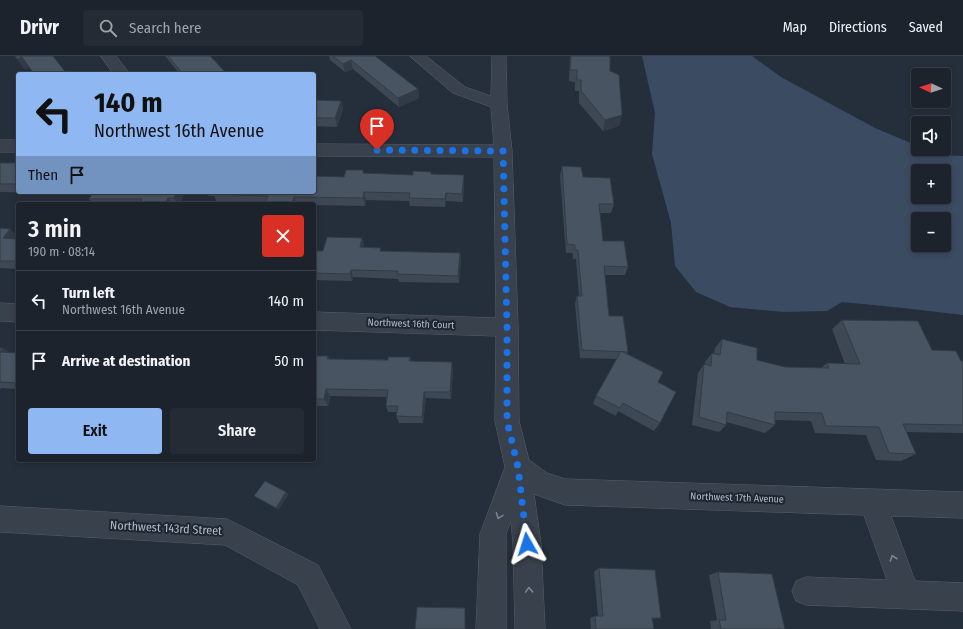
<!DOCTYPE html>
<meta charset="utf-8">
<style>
:root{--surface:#1c232c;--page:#252b34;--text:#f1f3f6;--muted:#a0a4a9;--line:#3a4048;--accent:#8fb7f1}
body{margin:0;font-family:"Fira Sans Condensed",sans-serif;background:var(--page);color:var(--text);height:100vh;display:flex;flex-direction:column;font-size:15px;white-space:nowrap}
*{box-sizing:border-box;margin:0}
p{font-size:13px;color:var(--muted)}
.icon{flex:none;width:22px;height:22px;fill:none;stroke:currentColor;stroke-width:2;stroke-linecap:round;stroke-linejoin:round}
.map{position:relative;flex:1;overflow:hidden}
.sheet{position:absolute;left:16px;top:146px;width:300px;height:260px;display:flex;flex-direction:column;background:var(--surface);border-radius:4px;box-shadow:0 2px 6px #0003,0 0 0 1px var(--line)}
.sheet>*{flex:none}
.banner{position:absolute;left:16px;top:16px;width:300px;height:122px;border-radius:4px;box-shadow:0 2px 6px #0003,0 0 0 1px var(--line);background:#8fb7f1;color:#111;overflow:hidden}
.needle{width:26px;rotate:274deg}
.controls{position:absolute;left:911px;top:12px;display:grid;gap:8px}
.controls a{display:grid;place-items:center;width:40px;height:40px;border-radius:4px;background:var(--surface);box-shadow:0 2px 6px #0003,0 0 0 1px var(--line);font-size:20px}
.pin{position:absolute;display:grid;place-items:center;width:34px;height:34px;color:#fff;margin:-41px -17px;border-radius:50% 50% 50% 0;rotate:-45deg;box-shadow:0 0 4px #0007}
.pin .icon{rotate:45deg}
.me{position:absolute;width:44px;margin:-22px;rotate:354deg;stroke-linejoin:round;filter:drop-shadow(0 0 3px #0008)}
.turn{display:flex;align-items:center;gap:14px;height:84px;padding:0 12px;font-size:18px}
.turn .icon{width:52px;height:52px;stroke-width:2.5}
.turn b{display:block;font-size:28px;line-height:34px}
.then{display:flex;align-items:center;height:38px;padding:0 12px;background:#0003;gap:8px;font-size:15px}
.round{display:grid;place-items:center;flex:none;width:42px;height:42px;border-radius:4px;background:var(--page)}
.headline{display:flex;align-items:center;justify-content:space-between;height:68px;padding:0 12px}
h1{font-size:24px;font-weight:600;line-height:30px}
.button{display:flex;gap:8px;margin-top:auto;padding:8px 12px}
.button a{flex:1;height:46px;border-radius:4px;background:var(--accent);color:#111;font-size:16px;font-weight:600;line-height:46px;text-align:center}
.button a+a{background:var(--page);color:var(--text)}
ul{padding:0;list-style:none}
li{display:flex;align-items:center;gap:12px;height:60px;padding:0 12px;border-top:1px solid var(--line)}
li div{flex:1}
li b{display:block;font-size:15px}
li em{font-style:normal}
header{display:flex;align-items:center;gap:24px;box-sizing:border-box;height:56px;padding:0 20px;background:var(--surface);border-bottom:1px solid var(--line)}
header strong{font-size:19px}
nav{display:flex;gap:22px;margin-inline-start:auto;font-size:14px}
.search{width:280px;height:36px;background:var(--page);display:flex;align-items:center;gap:10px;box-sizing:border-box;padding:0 14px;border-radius:4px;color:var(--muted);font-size:15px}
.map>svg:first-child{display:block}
</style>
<header>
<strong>Drivr</strong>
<div class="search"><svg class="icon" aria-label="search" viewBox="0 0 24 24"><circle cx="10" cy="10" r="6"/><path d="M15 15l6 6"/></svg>Search here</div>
<nav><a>Map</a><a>Directions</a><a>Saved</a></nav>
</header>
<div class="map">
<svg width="963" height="573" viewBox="0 0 963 573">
<rect width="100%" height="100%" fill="#252f3b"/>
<path fill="#3a4b62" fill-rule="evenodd" d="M642 0H752L781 21 875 72 918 90V93H925L939 99 963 100V259L903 252 842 246 827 255 784 256 730 251 696 236 675 210 671 167 652 98 655 57ZM918 115H944V141H918ZM918 163H944V189H918Z"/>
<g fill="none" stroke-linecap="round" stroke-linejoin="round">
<g stroke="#575f6a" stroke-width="1">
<g id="minor">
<polygon points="101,0 116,0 130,18 114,18"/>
<polygon points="410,0 426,0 465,31 491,40 492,0 506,0 507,48 512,95 518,271 519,365 529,404 547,417 565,423 963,436 963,462 891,460 915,525 963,527 963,555 806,549 796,545 792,535 796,525 806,521 887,524 864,459 565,449 534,438 541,488 545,573 515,573 513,488 511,465 506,478 506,573 476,573 480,478 505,411 495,365 496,280 314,274 314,256 496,262 494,101 314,100 314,88 494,89 491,51 453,37"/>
<rect x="0" y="84" width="18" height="12"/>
<polygon points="0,247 18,248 18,266 0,265"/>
<polygon points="0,450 227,463 318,509 351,573 320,573 298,529 225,489 0,476"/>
</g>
</g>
<use href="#minor" fill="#39414c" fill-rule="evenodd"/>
</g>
<g fill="#3e4854">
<polygon points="165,0 210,0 227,18 180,18"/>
<polygon points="329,0 375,0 418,33 419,42 399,51 353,13 345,16 330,4"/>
<polygon points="570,0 610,0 610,15 622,59 619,70 603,75 579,47 579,35 575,35 575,26 569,25"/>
<polygon points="314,44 341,45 343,53 337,71 314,70"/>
<polygon points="0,107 18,107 18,136 185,136 180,148 93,148 89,143 92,138 0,136"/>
<polygon points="562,110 583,121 614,148 611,157 600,157 603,185 628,211 625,219 605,219 609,260 628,296 627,298 658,326 660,367 654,375 618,355 616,360 593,348 596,340 617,303 580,302 575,248 577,240 579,240 576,203 573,203 573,197 566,197 560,120"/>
<polygon points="363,114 364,118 413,119 431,118 464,127 463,146 446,145 445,151 410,150 409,145 366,144 365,150 314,149 314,148 266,148 265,147 217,146 214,140 208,140 205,136 314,136 344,121"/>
<polygon points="0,172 18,180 17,183 18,183 18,213 0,212"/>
<polygon points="362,182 364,190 364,191 381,195 460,197 461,204 459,227 399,226 398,223 353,221 352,225 314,224 314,195 323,195"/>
<polygon points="842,264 961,305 963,305 963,377 906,376 916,398 901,405 876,404 866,379 815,377 811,365 775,364 775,369 765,377 727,366 726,369 719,376 692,369 698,317 704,308 705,309 705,306 712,297 714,297 715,292 722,283 757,304 785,311 821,312 827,307 845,308 832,273"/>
<polygon points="0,292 3,292 10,297 18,297 18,333 1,332 0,334"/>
<polygon points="314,300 328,300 329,303 388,304 410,301 411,305 453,313 451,343 426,342 423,367 399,367 396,360 397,356 388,356 386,350 387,341 330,340 328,350 314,350"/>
<polygon points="599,512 661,562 653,563 654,573 591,573 590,562 595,560 598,560 594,516"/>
<polygon points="718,516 785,573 711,573 710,565 717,564 709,519"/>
</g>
<g fill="#323b45">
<polygon points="22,1 30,12 25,14 17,3"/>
<polygon points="351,4 353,13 345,16 343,8"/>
<polygon points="418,33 419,42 399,51 398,42"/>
<polygon points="341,45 343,53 337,71 335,62"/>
<polygon points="622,59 619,70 603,75 605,64"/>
<polygon points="464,119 464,127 463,146 462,138"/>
<polygon points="176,136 185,136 180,148 178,148 174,142"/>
<polygon points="364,136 366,144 365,150 363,142"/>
<polygon points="446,137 446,145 445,151 445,143"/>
<polygon points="294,141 297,148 292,148"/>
<polygon points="168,142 173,148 165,148"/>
<polygon points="10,173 18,180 18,181 12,190 3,182"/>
<polygon points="362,182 364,190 362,199 360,191"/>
<polygon points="460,197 461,204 459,227 458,220"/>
<polygon points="351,214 353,221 352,225 350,218"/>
<polygon points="3,292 13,298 0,296"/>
<polygon points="452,306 453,313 451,343 450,336"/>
<polygon points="326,333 330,340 328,350 324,343"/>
<polygon points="424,336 426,342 423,367 422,361"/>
<polygon points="286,436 289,438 278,454 276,452"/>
</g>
<g fill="#485462" stroke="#323b45">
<polygon points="15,0 53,0 67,18 34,18 22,1 17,3"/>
<polygon points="168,0 210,0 227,18 183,18"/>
<polygon points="333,0 375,0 418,33 398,42 351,4 343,8"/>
<polygon points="571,0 610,0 610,15 619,19 622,59 605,64 581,35 581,24 577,24 577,14 570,14"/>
<polygon points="314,44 341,45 335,62 314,62"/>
<rect x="0" y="107" width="18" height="21"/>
<polygon points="562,110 581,111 583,121 610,122 614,148 599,148 603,185 624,185 628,211 604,210 609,260 623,260 628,296 582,294 577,240 582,240 578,194 575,194 575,189 567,188"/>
<polygon points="346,114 363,114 363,117 413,119 413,115 431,116 431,118 464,119 462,138 446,137 445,143 409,142 410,137 364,136 363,142 294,141 292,148 265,147 268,140 213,138 214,136 314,136 314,120 344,121"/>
<polygon points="93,136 176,136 174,142 168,142 165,148 140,148 142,143 89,143"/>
<polygon points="0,172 10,173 3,182 18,183 18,205 0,205"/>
<polygon points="327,181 362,182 360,191 381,192 380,195 460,197 458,220 397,218 398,215 351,214 350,218 314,217 314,195 323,195"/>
<polygon points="842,264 918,265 932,294 956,295 961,305 963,305 963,369 903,368 916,398 889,397 879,371 826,370 822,357 775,356 775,369 727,356 726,369 699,361 704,308 711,310 712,297 720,299 722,283 757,292 757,304 785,311 829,312 827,307 860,308"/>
<polygon points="0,292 3,292 0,296 18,297 18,327 0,326"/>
<polygon points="621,295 663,316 658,326 676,336 660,367 623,347 620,352 596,340"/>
<polygon points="314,300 328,300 327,303 388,304 388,301 410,301 409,305 452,306 450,336 424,336 422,361 396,360 398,350 386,350 388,334 326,333 324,343 314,343"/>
<polygon points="265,425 286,436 276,452 254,440"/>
<polygon points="599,512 655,514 661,562 652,562 654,573 596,573 595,560 603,560"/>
<polygon points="718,516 772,518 785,573 721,573 719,564 726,564"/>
<polygon points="417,551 465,552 465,573 415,573"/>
</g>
<defs><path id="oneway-chevron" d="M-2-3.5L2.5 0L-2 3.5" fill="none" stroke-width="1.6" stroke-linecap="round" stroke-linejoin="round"/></defs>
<g stroke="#7d8590">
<use href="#oneway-chevron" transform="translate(499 460) rotate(111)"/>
<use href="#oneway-chevron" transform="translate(893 502) rotate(-109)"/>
<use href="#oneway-chevron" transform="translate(529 534) rotate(-92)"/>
</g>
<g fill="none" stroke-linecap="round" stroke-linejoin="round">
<polyline stroke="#1a73e8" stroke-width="7" stroke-dasharray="0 12.6" points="377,94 503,95 507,271 507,365 518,411 527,488"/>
</g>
<g text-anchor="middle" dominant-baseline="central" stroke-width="4" stroke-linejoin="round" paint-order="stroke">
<g font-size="10" fill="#b4bcc7" stroke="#1e2631">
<text transform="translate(411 268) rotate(2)">Northwest 16th Court</text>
<text transform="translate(737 442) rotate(2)">Northwest 17th Avenue</text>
</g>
<g font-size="12" fill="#b4bcc7" stroke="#1e2631">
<text transform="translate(166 472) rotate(3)">Northwest 143rd Street</text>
</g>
</g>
</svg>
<div class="controls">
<a><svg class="needle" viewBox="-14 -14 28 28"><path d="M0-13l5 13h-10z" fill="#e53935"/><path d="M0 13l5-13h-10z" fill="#a0a4a9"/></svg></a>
<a><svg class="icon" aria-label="sound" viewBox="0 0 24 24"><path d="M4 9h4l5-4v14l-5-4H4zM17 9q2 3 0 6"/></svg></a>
<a>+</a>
<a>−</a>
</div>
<div class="pin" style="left:377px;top:94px;background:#d93025"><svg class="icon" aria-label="arrive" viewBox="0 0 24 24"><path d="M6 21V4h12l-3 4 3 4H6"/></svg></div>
<svg class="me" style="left:527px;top:488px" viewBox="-20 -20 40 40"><path d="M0-17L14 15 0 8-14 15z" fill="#1a73e8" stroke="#fff" stroke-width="4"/></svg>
<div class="banner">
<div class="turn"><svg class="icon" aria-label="left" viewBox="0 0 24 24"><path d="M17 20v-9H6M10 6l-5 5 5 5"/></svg><div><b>140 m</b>Northwest 16th Avenue</div></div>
<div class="then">Then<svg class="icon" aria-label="arrive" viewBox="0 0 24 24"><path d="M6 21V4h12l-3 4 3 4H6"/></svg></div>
</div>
<section class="sheet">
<div class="headline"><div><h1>3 min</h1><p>190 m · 08:14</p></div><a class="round" style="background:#d93025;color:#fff"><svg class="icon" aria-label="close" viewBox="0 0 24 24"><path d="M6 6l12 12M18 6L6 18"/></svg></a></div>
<ul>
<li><svg class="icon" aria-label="left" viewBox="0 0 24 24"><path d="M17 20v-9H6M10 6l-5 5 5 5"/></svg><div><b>Turn left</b><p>Northwest 16th Avenue</p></div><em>140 m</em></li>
<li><svg class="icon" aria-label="arrive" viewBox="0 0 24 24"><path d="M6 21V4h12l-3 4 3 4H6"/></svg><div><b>Arrive at destination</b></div><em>50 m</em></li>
</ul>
<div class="button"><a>Exit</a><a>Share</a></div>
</section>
</div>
